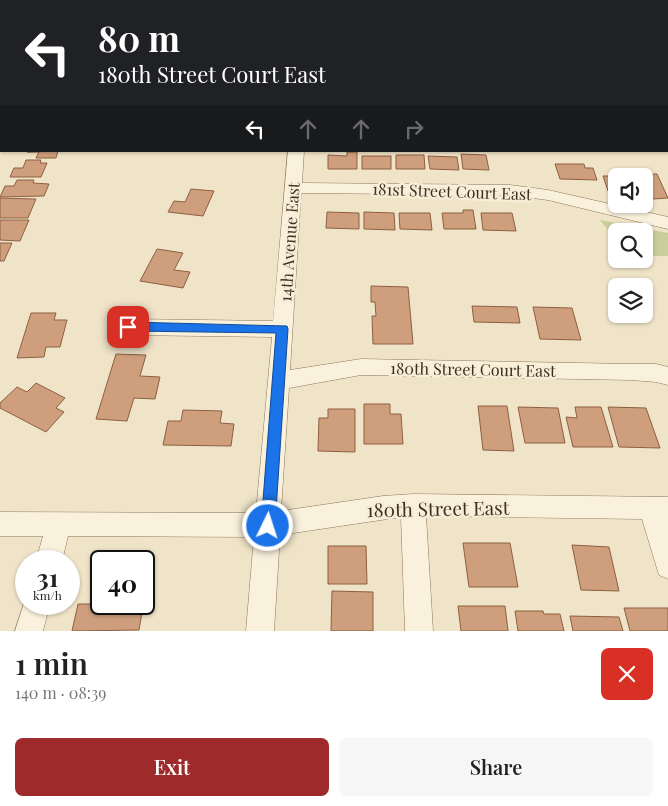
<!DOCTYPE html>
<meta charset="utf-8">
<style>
:root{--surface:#fff;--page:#f6f6f6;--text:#222;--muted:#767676;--accent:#9e2a2b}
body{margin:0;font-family:"Playfair Display",serif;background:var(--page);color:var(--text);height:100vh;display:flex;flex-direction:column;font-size:19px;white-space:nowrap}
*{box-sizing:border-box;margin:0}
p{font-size:16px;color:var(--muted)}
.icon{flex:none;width:28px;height:28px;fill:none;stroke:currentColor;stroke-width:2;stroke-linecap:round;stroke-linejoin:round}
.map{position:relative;height:631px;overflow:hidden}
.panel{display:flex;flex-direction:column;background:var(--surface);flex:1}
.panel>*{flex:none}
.guide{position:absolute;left:0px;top:0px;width:669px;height:152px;box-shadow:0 1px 4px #0004;background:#202124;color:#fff;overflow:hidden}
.controls{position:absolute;left:608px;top:168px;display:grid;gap:10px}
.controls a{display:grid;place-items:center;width:45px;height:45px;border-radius:8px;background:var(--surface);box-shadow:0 1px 4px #0004;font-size:25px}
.speed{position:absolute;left:15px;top:550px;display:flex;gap:10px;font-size:25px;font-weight:700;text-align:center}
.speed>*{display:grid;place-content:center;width:65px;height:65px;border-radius:50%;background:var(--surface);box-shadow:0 1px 4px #0004;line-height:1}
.speed small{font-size:12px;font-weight:400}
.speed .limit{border:2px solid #111;border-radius:8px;background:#fff;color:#111}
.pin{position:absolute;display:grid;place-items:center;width:42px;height:42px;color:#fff;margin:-21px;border-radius:10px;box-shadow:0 2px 8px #0006}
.me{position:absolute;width:55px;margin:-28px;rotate:4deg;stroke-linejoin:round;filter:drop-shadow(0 0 4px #0008)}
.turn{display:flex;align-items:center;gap:18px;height:105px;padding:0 15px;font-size:22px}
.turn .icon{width:65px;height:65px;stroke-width:2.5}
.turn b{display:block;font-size:35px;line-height:42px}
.lanes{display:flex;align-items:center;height:48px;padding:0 15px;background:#0003;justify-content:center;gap:25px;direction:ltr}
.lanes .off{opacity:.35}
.round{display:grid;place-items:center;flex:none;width:52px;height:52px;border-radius:8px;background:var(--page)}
.head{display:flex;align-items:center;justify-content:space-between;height:85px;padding:0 15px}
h1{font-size:30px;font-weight:600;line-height:38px}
.cta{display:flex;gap:10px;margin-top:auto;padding:10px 15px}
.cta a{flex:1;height:58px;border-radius:8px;background:var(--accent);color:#fff;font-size:20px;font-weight:600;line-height:58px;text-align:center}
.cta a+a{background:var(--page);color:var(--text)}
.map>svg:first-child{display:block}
</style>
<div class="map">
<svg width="668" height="631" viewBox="0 0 668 631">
<rect width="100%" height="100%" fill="#f0e4c8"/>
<polygon fill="#c9cf9b" points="600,220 668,233 668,256 644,256 644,231 616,231 616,240"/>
<g fill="#cf9f7d" stroke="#8d5f41">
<polygon points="58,151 56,158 36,158 39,152 27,152"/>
<polygon points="347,152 357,152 357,169 328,169 328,155 347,156"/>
<polygon points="461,154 486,155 489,170 463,169"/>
<polygon points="396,155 424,155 425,169 396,169"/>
<rect x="362" y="156" width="29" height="13"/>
<polygon points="428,156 457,157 459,170 430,169"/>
<polygon points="26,160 41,160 40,163 47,163 41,177 10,177 14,168 23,168"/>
<polygon points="555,164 584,164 585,168 593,168 597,180 560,179"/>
<polygon points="647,174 657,174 668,198 653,199 650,191 646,191 644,178 648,178"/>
<polygon points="603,176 632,176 616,176 616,191 608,191"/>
<polygon points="17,180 34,180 33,183 49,184 44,196 0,197 5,186 14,186"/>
<polygon points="191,189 214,191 203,216 168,212 174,201 185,202"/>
<polygon points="0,198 36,199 28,218 0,218"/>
<polygon points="463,210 473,210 476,229 444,229 442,213 463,213"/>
<polygon points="327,212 359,213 359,229 326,228"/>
<polygon points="364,212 394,213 395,230 364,229"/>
<polygon points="399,213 430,213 432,230 400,229"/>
<polygon points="481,213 512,213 516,231 483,230"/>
<polygon points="0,220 29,220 20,241 0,240"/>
<polygon points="0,243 12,243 4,261 0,261"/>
<polygon points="157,249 183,253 174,270 190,272 183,288 140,281"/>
<polygon points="371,286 408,287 413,344 373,344 372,316 376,316 375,302 371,302"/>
<polygon points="472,306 517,307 520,323 474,322"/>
<polygon points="533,307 572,308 581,340 540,339"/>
<polygon points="31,313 56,313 54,320 67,320 60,347 46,347 44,357 17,358"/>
<polygon points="116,354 146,355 140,376 160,377 155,399 134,398 127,421 96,419"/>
<polygon points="36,383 65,398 56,408 64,412 46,432 0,408 0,403 17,387 27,392"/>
<polygon points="364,404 390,404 390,414 401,414 403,444 364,444"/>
<polygon points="478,406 507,406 514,451 483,450"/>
<polygon points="518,407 558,408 565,443 525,443"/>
<polygon points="575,407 601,407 613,447 573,447 566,417 577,418"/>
<polygon points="608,407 646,408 660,448 619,447"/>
<polygon points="328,409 355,409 355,452 318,451 319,418 328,418"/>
<polygon points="183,410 222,411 220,423 234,424 231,446 163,445 168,421 181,421"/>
<polygon points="463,543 510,543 518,587 469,587"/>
<polygon points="572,545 609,547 619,591 581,590"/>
<polygon points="328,546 366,546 367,584 328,584"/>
<polygon points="332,591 373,592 373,631 331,631"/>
<polygon points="99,595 101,595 101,604 144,604 144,595 145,595 139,630 72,631 78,604 97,604"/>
<polygon points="458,606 505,606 508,631 461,631"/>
<polygon points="624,608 668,608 668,631 630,631"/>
<polygon points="515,611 543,611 544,614 560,614 564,631 518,631"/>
<polygon points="570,616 619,617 623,631 573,631"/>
</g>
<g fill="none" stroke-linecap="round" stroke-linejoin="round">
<g stroke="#8d765c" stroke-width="1">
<g id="minor">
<rect x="301" y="0" width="12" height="1"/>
<rect x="498" y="0" width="12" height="1"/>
<polygon points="288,151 304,151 302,183 510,185 548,190 668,217 668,229 548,200 510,195 301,193 290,370 361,359 631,364 656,364 668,367 668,385 656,382 631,380 361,375 289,388 281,511 383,496 413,494 668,497 668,579 659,575 642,519 426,516 433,631 405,631 401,517 280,535 274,631 246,631 254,537 68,536 62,561 36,561 43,536 0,536 0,512 256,513 272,337 128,335 121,332 118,327 121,322 128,319 273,321"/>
<polygon points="26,597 26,604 50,604 43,631 15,631"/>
</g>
</g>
<use href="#minor" fill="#faf1dc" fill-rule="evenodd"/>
</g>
<polygon fill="#1a73e8" stroke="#114b97" points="128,322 287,326 288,329 275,526 273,530 268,532 263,530 261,526 276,333 128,331 122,327"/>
<g text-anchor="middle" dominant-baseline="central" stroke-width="5" stroke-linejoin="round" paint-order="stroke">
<g font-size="16" fill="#3d2e20" stroke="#f7eed8">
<text transform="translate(452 191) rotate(2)">181st Street Court East</text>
<text transform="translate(289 242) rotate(-86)">14th Avenue East</text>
<text transform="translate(473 369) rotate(1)">180th Street Court East</text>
</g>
<g font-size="19" fill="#3d2e20" stroke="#f7eed8">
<text transform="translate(438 508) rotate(-1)">180th Street East</text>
</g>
</g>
</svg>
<div class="controls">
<a><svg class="icon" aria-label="sound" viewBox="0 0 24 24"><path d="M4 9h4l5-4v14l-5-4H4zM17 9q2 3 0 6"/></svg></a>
<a><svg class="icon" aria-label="search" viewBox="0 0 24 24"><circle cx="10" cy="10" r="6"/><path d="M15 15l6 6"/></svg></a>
<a><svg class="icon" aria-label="layers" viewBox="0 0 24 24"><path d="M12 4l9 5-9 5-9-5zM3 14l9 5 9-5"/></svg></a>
</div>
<div class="speed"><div>31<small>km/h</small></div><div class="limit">40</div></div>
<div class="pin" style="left:128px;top:327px;background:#d93025"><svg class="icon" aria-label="arrive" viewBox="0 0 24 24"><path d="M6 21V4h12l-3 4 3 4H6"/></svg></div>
<svg class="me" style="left:268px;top:526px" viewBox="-20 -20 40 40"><circle r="17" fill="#1a73e8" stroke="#fff" stroke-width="3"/><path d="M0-11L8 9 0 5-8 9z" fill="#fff"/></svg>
<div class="guide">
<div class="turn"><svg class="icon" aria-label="left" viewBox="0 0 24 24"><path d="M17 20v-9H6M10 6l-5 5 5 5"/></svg><div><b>80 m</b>180th Street Court East</div></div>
<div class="lanes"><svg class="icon" aria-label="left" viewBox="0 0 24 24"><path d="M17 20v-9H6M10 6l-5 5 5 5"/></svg><svg class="icon off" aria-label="ahead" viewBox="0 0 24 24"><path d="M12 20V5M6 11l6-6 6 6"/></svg><svg class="icon off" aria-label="ahead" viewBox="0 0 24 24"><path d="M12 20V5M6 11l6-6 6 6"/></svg><svg class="icon off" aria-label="right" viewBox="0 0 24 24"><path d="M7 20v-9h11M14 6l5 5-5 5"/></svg></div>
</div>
</div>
<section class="panel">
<div class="head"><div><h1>1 min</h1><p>140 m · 08:39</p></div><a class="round" style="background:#d93025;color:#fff"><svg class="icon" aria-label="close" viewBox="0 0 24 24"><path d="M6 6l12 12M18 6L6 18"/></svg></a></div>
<div class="cta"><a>Exit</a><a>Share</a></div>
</section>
